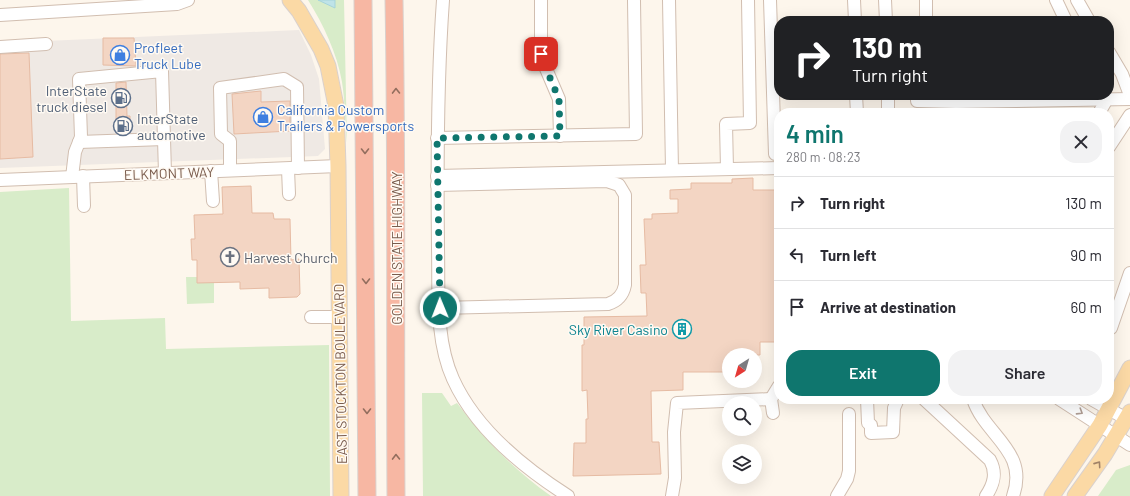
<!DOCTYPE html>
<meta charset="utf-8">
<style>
:root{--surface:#fff;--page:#f2f2f3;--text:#2b2b33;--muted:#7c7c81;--line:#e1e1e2;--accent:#0f766e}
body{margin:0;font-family:Barlow,sans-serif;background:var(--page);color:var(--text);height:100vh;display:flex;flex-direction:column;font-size:15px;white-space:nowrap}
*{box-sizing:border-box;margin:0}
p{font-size:13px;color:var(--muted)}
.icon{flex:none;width:22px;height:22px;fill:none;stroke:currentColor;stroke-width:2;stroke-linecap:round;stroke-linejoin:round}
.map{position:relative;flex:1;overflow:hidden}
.sheet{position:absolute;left:774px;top:108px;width:340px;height:296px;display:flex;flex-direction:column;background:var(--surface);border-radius:16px;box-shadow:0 4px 16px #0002}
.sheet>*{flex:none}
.banner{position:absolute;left:774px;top:16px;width:340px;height:84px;border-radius:16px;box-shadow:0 4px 16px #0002;background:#202124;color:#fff;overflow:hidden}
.needle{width:26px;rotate:217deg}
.tools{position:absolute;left:722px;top:348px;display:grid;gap:8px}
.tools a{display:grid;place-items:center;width:40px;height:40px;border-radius:50%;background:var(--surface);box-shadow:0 4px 16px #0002;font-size:20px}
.pin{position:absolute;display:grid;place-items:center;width:34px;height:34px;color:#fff;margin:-17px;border-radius:8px;box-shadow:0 2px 6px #0006}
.me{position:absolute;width:44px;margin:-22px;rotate:359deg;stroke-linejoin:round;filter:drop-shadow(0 0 3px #0008)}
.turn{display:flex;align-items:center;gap:14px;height:84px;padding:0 12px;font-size:18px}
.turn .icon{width:52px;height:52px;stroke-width:2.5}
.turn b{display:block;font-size:28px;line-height:34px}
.round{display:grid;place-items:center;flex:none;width:42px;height:42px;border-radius:16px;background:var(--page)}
.overview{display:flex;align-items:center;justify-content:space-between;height:68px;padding:0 12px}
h1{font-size:24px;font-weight:600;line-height:30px;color:var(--accent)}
.button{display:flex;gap:8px;margin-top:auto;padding:8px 12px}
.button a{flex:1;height:46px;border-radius:16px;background:var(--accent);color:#fff;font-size:16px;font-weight:600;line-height:46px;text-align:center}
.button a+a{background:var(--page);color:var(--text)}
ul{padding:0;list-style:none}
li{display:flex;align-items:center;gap:12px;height:52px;padding:0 12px;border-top:1px solid var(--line)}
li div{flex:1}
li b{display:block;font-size:15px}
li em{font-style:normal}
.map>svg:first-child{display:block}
</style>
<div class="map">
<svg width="1130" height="496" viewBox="0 0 1130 496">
<rect width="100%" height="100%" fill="#fdf6ec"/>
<polygon fill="#efe9e4" points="299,30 311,55 319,79 325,149 318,156 0,168 0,43"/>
<g fill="#d8ecc9">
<path d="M308 0H318L335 7V0H344L347 143C345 122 345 101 342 82 337 53 323 24 308 0Z"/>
<polygon points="69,188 71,321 165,318 166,349 329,345 330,496 0,496 0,192"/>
<polygon points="186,277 197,277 214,282 214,303 187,304"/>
<path d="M422 393H442L451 406 457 403C484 439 514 470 551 496H423Z"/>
<polygon points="1130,465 1130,496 1098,496 1116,470"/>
</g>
<polygon fill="#bfe3e8" stroke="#a5d3da" points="318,0 335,0 335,8"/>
<g fill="#f3d5c3" stroke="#e6bba3">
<polygon points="103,38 134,38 136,66 103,65"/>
<polygon points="29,53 33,157 0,159 0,54"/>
<polygon points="126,82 127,116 130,116 130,133 116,133 116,83"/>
<polygon points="261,91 261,102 290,101 290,131 234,134 232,94"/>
<polygon points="753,178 753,190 779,190 779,342 760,342 760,355 729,355 729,372 683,372 683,390 651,391 652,442 659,442 661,474 573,476 574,443 586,443 586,419 588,419 587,390 582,391 582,345 584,345 584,317 647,316 646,293 641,293 640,265 646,265 644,219 652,219 652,214 678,213 678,199 670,199 670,190 691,189 691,183 732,183 732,179"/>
<polygon points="251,186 252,213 273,213 274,219 290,219 291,260 299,259 300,294 297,297 269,298 269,288 240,289 240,282 197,283 197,260 192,260 191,239 195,239 194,215 223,214 222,187"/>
</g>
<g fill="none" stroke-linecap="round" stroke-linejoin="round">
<g stroke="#d1beb0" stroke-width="14">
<g id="minor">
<path d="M443 0C437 83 437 165 438 248 439 291 435 339 453 379 475 428 524 468 568 496"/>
<polyline points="541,0 541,54 544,64 559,99 560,136"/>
<polyline points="669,0 672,170"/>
<polyline points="770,0 775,154 779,154"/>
<polyline points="854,0 855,21"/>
<polyline points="885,0 886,21"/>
<polyline points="1056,0 1066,21"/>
<polyline points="1077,0 1089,21"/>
<polyline points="0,15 177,4 188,0"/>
<polyline points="926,21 926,0"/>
<polyline points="0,47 46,44"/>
<polyline points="1109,52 1122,74 1130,95"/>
<polyline points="856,95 857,113"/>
<polyline points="888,95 888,113"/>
<polyline points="917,95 917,101 956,102 1130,99"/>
<polyline points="1099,113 1107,99"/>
<polyline points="437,138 636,134 634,1"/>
<polyline points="79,142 164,139"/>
<polyline points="1109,147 1130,115"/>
<polyline points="288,169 289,194"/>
<polyline points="727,169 726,124 750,123 748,0"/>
<polyline points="230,170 230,141 221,134 220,88 284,79 297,87 298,168"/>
<polyline points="211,171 213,201"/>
<polyline points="83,176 84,206"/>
<polyline points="437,176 779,168"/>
<polyline points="72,177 75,152 81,137 79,79 162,71 165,173"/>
<polyline points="0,180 338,166"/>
<path d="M437 185 607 181 619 185 625 195V285C623 295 618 301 608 304L440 308"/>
<polyline points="311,317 340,317"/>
<polyline points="1111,328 1130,273"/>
<polyline points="867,399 868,423 871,425 871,433 893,432 894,408 898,399"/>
<path d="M924 399 990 460C997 473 994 484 986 496"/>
<path d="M973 399C985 436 1029 451 1013 496"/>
<polyline points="1059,399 1130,445"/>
<polyline points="1091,399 1130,421"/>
<polyline points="773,413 771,399 779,386"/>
<polyline points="672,496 675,478 674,432 677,403 771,399"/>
<polyline points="837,496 847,479 849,471 849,414"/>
</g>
</g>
<g stroke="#dad1cd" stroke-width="17">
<g id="major">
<polyline points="290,0 299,11 321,49 328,66 336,106 338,166 341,496"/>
<polyline points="1052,496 1100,425 1130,368"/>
<polyline points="1075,496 1105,454 1130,412"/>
</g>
</g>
<g stroke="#dad1cd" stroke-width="19">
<g id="highway">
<polyline points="363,0 367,496"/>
<path d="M394 0C397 165 395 331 396 496"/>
</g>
</g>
<use href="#minor" stroke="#fff" stroke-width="12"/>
<use href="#major" stroke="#fbd9a5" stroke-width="15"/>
<use href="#highway" stroke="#f7b7a3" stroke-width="17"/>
</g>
<defs><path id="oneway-chevron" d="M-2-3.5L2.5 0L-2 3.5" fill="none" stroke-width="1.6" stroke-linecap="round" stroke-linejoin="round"/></defs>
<g stroke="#936e5e">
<use href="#oneway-chevron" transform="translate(396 91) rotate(-91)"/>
<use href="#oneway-chevron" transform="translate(365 151) rotate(90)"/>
<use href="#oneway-chevron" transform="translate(366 281) rotate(90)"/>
<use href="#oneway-chevron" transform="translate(367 411) rotate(90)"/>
<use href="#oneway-chevron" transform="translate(396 457) rotate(-91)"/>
</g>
<use stroke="#af9d94" href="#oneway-chevron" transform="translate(1080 412) rotate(32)"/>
<use stroke="#a18267" href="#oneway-chevron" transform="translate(1098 464) rotate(-55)"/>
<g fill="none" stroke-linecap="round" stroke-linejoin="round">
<polyline stroke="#0f766e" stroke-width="7" stroke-dasharray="0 12.6" points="440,308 437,138 560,136 559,99 544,64 541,54"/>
</g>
<defs>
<g id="shop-ring" transform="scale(1)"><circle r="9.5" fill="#fffaf3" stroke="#3f7fe0" stroke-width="1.5"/><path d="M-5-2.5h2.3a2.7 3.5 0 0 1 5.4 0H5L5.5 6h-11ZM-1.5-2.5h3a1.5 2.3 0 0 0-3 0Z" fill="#3f7fe0"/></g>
<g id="fuel-ring" transform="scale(1)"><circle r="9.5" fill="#fffaf3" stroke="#5c6f8a" stroke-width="1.5"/><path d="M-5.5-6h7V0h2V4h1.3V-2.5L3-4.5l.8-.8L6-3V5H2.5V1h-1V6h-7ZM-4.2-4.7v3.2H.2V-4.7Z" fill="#5c6f8a"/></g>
<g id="church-ring" transform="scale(1)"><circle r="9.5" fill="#fffaf3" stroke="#6b7280" stroke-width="1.5"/><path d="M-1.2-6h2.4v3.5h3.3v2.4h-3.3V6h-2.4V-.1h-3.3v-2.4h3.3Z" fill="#6b7280"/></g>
<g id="building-ring" transform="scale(1)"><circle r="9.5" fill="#fffaf3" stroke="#0f9aa8" stroke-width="1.5"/><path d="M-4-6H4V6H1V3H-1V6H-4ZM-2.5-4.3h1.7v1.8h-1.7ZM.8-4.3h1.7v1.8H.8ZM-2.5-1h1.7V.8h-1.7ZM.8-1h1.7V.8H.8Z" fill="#0f9aa8"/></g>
</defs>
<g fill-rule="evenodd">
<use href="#shop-ring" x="120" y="55"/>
<use href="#fuel-ring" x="121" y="98"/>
<use href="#shop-ring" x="263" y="117"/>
<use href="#fuel-ring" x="123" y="126"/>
<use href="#church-ring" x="230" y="257"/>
<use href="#building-ring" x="682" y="329"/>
</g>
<g text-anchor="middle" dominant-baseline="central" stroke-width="3" stroke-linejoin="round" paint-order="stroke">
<g font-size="14" fill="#366cbe" stroke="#fffaf3" text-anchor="start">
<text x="134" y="47">Profleet<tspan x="134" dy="16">Truck Lube</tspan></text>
<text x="277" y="109">California Custom<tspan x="277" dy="16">Trailers &amp; Powersports</tspan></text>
</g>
<g font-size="14" fill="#4e5e75" stroke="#fffaf3" text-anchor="end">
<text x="107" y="90">InterState<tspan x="107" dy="16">truck diesel</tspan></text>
<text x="137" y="118" text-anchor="start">InterState<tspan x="137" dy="16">automotive</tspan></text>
</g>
<g font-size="14" fill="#7a5c4d" stroke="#fffaf3">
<text transform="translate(169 173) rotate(-2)">ELKMONT WAY</text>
<text transform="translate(396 248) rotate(-90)">GOLDEN STATE HIGHWAY</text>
<text transform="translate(340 374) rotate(-91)">EAST STOCKTON BOULEVARD</text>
</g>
<g font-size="14" fill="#5b616d" stroke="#fffaf3" text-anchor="start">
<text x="244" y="257">Harvest Church</text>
</g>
<g font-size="14" fill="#0d838f" stroke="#fffaf3" text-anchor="end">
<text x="668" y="329">Sky River Casino</text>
</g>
</g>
</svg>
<div class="tools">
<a><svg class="needle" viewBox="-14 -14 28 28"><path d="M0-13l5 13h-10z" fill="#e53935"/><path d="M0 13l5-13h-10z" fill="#7c7c81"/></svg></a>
<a><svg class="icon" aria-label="search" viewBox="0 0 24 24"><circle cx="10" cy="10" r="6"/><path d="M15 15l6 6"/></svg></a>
<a><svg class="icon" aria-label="layers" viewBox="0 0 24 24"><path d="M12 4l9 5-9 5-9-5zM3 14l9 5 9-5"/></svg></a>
</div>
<div class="pin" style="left:541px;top:54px;background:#d93025"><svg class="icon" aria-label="arrive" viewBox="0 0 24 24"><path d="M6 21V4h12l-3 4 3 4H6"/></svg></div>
<svg class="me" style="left:440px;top:308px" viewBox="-20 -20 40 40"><circle r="17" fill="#0f766e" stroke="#fff" stroke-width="3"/><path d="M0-11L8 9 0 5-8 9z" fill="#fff"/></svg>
<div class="banner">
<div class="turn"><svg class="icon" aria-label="right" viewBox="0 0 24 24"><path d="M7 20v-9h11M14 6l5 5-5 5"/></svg><div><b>130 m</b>Turn right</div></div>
</div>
<section class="sheet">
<div class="overview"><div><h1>4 min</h1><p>280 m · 08:23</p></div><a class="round"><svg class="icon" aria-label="close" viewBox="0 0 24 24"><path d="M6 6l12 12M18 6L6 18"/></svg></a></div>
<ul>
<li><svg class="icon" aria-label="right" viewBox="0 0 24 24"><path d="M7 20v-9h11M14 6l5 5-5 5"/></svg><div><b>Turn right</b></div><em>130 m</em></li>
<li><svg class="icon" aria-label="left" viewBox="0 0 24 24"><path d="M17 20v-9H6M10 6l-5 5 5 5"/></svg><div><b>Turn left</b></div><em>90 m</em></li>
<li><svg class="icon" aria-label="arrive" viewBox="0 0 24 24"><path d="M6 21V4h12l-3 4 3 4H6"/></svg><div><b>Arrive at destination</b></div><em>60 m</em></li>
</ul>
<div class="button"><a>Exit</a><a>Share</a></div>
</section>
</div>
